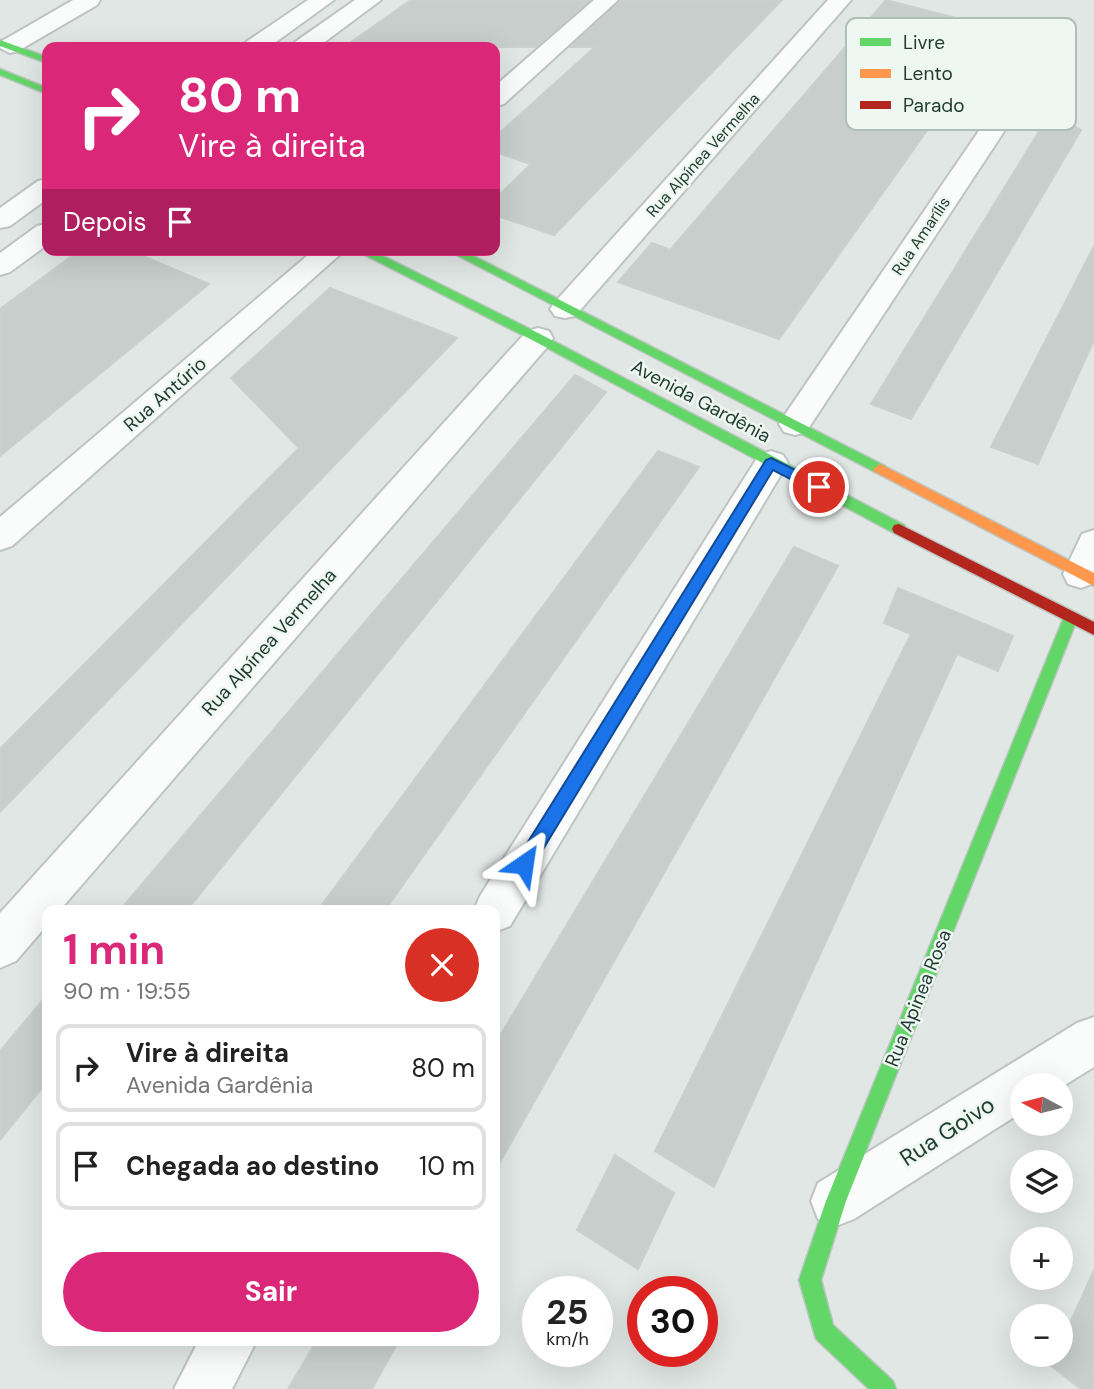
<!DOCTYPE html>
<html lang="pt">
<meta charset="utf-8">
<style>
:root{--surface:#fff;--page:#f2f2f2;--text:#222;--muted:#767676;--line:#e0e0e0;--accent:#db2777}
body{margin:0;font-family:"DM Sans",sans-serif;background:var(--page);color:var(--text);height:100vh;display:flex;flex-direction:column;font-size:26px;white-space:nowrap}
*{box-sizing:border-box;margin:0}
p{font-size:23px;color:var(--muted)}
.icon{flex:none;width:38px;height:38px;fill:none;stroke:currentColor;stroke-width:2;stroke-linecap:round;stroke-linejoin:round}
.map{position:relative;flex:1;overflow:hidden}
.sheet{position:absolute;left:42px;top:905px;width:458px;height:441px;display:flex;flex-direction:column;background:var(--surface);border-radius:14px;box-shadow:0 7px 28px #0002}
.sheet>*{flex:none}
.top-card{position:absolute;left:42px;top:42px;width:458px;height:214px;border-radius:14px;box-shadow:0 7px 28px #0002;background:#db2777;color:#fff;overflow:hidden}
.needle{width:46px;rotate:277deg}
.tools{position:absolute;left:1010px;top:1073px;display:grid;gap:14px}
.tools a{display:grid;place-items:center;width:63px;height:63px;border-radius:50%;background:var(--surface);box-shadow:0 7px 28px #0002;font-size:35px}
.speed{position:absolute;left:522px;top:1276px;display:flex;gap:14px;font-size:35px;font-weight:700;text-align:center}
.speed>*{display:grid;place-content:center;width:91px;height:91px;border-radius:50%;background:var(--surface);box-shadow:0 7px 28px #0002;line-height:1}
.speed small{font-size:18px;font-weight:400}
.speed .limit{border:10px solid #d22;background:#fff;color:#111}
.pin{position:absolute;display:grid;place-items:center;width:60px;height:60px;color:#fff;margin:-30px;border:4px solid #fff;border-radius:50%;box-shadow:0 2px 7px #0007}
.me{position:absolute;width:77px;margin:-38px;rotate:32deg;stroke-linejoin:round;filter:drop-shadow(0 0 5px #0008)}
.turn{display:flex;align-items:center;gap:24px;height:147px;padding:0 21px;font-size:32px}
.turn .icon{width:91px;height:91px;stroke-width:2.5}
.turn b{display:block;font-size:49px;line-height:60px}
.then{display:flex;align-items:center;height:66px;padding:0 21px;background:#0003;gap:14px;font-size:26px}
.round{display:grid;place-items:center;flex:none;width:74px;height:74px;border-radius:37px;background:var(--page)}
.head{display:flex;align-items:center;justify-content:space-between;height:119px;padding:0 21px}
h1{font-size:42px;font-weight:700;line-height:52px;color:var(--accent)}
.primary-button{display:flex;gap:14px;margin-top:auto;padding:14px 21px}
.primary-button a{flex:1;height:80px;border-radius:42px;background:var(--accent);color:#fff;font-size:28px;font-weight:700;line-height:80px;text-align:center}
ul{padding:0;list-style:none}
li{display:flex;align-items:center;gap:21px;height:88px;margin:0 14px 10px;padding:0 7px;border:4px solid var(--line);border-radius:14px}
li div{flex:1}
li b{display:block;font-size:26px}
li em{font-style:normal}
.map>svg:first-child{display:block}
</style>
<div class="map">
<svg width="1094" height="1389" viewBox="0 0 1094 1389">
<rect width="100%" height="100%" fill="#e1e7e4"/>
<g fill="#c8cecb" stroke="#c9d0cd" stroke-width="2">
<polygon points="411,0 590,0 536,47 344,47"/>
<polygon points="621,0 782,0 554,235 495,215 495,199 531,164 495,152 495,137 595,47 570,47"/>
<polygon points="886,0 999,29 779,339 618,282 652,243 670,250"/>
<polygon points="1051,112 1081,130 911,419 871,404"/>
<polygon points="1094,246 1094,340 1038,464 991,447"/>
<polygon points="80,250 129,250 209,284 0,456 0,309"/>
<polygon points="330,288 457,338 0,812 0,749 299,448 231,378"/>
<polygon points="575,375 606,392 187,910 120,910"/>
<polygon points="658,451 699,467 385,910 318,910"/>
<polygon points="794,547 838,566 495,1171 495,1044"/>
<polygon points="898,588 1013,636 998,671 957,654 714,1187 655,1151 911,634 884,623"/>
<polygon points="47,995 47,1082 0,1140 0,1051"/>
<polygon points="615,1155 674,1193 638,1269 577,1230"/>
<polygon points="1094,1270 1094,1389 1081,1389 1051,1366 1056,1354 1060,1354 1060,1345"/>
<polygon points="317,1340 399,1340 372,1389 288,1389"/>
</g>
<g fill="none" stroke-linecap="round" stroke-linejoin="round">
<g stroke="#bec4c1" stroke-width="4">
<g id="street">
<polygon points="73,0 100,0 97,5 18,51 10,53 0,48 2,41"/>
<polygon points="308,0 334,0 269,47 243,47 246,42"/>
<polygon points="355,0 381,0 318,47 292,47 295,42"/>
<polygon points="594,0 618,0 504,104 495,106 495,86"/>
<polygon points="828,0 851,0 575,316 565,318 555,316 550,309 555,302"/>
<polygon points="1047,41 1055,43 1059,48 806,432 795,435 784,432 779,424 784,416 1039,43"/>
<polygon points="47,179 47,199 10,226 0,228 0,208 38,181"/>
<polygon points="47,224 47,245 10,272 0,275 0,253 37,226"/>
<polygon points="314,250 345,250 12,546 0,550 0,517"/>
<polygon points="538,328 549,331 553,338 549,345 60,910 47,910 47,925 16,961 0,968 0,913 527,331"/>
<polygon points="771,451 783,455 788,463 510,926 495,932 495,910 474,910 480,896 759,455"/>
<polygon points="1094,530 1094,583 1081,588 1068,584 1063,574 1082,534"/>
<polygon points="1094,1017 1094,1067 1060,1088 1060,1085 1022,1085 1022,1112 854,1219 836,1226 818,1219 811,1201 818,1183 1077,1023"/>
<polygon points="199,1340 257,1340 232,1389 174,1389"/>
</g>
</g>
<g stroke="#bdc5c1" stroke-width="3">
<g id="fast">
<polygon points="0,40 47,57 47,63 0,46"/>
<polygon points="0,69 47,88 47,94 0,75"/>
<polygon points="355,250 371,250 542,335 904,525 906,529 904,533 894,533 534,341"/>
<polygon points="447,250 462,250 885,466 887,469 885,472 875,472"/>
<polygon points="1071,611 1078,617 846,1201 821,1280 833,1325 893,1381 896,1389 869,1389 816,1339 799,1280 826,1201 1064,617"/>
</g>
</g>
<g stroke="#bdc5c1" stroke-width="3">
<polygon id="slow" points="880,464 1094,573 1094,586 875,472 873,469"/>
</g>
<g stroke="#bdc5c1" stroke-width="3">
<polygon id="jam" points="899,524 1094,622 1094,635 894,533 892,529 894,525"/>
</g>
<use href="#street" fill="#fafbfb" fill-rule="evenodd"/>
<use href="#fast" fill="#63d668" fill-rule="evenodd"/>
<use href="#slow" fill="#ff974d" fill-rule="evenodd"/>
<use href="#jam" fill="#b3261e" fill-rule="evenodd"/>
</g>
<polygon fill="#1a73e8" stroke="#114b97" stroke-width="2" points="771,458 824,484 824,491 814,491 773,470 531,869 524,872 518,869 516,864 518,858 766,460"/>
<g text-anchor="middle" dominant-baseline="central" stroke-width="5" stroke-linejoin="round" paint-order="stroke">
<g font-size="16" fill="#1f3a31" stroke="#eef7f2">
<text transform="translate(703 155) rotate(-48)">Rua Alpínea Vermelha</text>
<text transform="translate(921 236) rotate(-56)">Rua Amarílis</text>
</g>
<g font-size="19" fill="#1f3a31" stroke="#eef7f2">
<text transform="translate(165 394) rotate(-41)">Rua Antúrio</text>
<text transform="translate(701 401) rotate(28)">Avenida Gardênia</text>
<text transform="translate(269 642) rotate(-48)">Rua Alpínea Vermelha</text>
<text transform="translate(918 998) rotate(-68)">Rua Apinea Rosa</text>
</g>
<g font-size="23" fill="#1f3a31" stroke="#eef7f2">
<text transform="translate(947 1131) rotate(-33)">Rua Goivo</text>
</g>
</g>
<rect x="846" y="18" width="230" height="112" rx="10" fill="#eef7f2" stroke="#b0beb8" stroke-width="2"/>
<rect x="860" y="38" width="31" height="8" fill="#63d668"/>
<rect x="860" y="69" width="31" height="9" fill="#ff974d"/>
<rect x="860" y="101" width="31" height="8" fill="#b3261e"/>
<g font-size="19" fill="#1f3a31">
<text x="903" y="49">Livre</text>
<text x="903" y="80">Lento</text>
<text x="903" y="112">Parado</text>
</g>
</svg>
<div class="tools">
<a><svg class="needle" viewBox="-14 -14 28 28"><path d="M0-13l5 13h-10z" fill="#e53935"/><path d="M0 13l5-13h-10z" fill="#767676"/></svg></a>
<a><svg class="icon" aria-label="layers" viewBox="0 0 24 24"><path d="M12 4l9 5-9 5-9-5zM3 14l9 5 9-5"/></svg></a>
<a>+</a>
<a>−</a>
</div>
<div class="speed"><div>25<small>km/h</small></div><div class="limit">30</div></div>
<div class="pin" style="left:819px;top:487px;background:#d93025"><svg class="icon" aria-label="arrive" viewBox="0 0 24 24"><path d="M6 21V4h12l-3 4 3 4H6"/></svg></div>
<svg class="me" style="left:524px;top:864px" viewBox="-20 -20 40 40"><path d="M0-17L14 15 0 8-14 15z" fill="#1a73e8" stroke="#fff" stroke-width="4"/></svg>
<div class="top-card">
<div class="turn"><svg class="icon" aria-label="right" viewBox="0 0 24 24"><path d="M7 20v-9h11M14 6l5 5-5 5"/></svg><div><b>80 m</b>Vire à direita</div></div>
<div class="then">Depois<svg class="icon" aria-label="arrive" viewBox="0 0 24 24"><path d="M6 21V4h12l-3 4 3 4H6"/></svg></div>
</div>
<section class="sheet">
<div class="head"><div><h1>1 min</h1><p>90 m · 19:55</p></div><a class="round" style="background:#d93025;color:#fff"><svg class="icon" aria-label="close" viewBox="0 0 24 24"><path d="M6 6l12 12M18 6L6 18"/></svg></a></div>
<ul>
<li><svg class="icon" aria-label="right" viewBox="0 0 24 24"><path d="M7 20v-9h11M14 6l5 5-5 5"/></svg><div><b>Vire à direita</b><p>Avenida Gardênia</p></div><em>80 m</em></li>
<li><svg class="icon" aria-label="arrive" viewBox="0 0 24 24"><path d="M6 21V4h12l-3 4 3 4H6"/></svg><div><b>Chegada ao destino</b></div><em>10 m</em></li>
</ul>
<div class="primary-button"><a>Sair</a></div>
</section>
</div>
